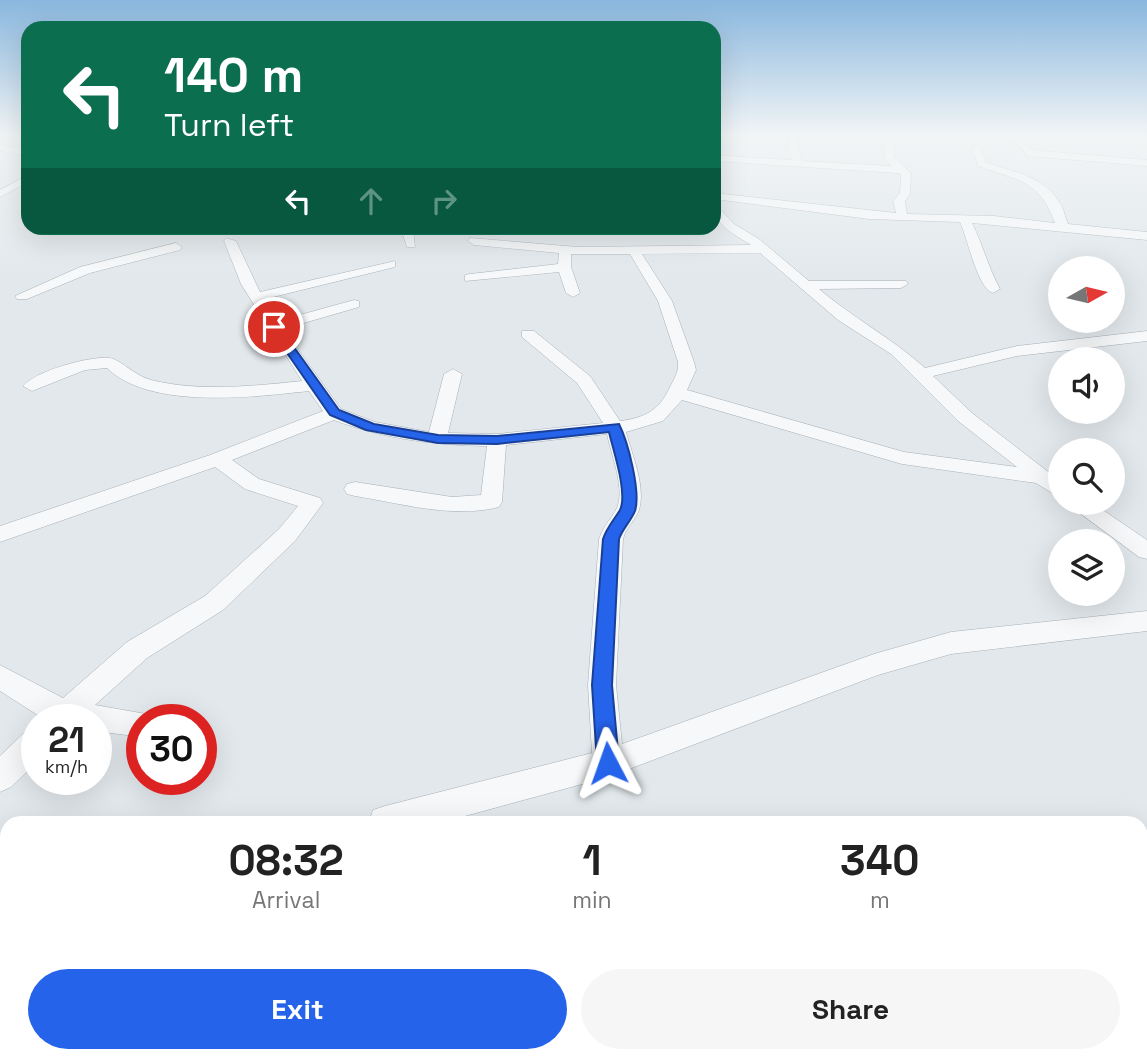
<!DOCTYPE html>
<style>
:root{--surface:#fff;--page:#f6f6f6;--text:#222;--muted:#767676;--accent:#2563eb}
body{margin:0;font-family:"Space Grotesk",sans-serif;background:var(--page);color:var(--text);height:100vh;display:flex;flex-direction:column;font-size:26px;white-space:nowrap}
*{box-sizing:border-box;margin:0}
p{font-size:23px;color:var(--muted)}
.icon{flex:none;width:38px;height:38px;fill:none;stroke:currentColor;stroke-width:2;stroke-linecap:round;stroke-linejoin:round}
.map{position:relative;flex:1;overflow:hidden}
.side{position:absolute;left:0px;top:816px;width:1148px;height:247px;display:flex;flex-direction:column;background:var(--surface);border-radius:21px 21px 0 0;box-shadow:0 7px 28px #0002}
.side>*{flex:none}
.guide{position:absolute;left:21px;top:21px;width:700px;height:214px;border-radius:21px;box-shadow:0 7px 28px #0002;background:#0b6e4f;color:#fff;overflow:hidden}
.needle{width:46px;rotate:82deg}
.tools{position:absolute;left:1048px;top:256px;display:grid;gap:14px}
.tools a{display:grid;place-items:center;width:77px;height:77px;border-radius:50%;background:var(--surface);box-shadow:0 7px 28px #0002;font-size:35px}
.speed{position:absolute;left:21px;top:704px;display:flex;gap:14px;font-size:35px;font-weight:700;text-align:center}
.speed>*{display:grid;place-content:center;width:91px;height:91px;border-radius:50%;background:var(--surface);box-shadow:0 7px 28px #0002;line-height:1}
.speed small{font-size:18px;font-weight:400}
.speed .limit{border:10px solid #d22;background:#fff;color:#111}
.pin{position:absolute;display:grid;place-items:center;width:60px;height:60px;color:#fff;margin:-30px;border:4px solid #fff;border-radius:50%;box-shadow:0 2px 7px #0007}
.me{position:absolute;width:77px;margin:-38px;rotate:356deg;stroke-linejoin:round;filter:drop-shadow(0 0 5px #0008)}
.turn{display:flex;align-items:center;gap:24px;height:147px;padding:0 28px;font-size:32px}
.turn .icon{width:91px;height:91px;stroke-width:2.5}
.turn b{display:block;font-size:49px;line-height:60px}
.lanes{display:flex;align-items:center;height:66px;padding:0 28px;background:#0003;justify-content:center;gap:35px;direction:ltr}
.lanes .off{opacity:.35}
.eta{display:flex;justify-content:space-evenly;align-items:center;height:119px;text-align:center}
.eta b{font-size:42px;font-weight:600;line-height:49px}
.cta{display:flex;gap:14px;margin-top:auto;padding:14px 28px}
.cta a{flex:1;height:80px;border-radius:42px;background:var(--accent);color:#fff;font-size:28px;font-weight:600;line-height:80px;text-align:center}
.cta a+a{background:var(--page);color:var(--text)}
.map>svg:first-child{display:block}
</style>
<div class="map">
<svg width="1147" height="1062" viewBox="0 0 1147 1062">
<rect width="100%" height="100%" fill="#e2e8ec"/>
<g fill="none" stroke-linecap="round" stroke-linejoin="round">
<g stroke="#a6b0b7" stroke-width="1">
<g id="street">
<path d="M787 134H795L802 161 891 166 884 157 887 141 894 139V157L911 173 910 194 905 201 907 214 994 216 1055 223C1039 179 1018 181 978 166L972 148 980 146 985 162C1012 172 1044 176 1060 203 1064 209 1065 217 1068 224L1147 232V240L972 223C983 245 988 267 1000 289L993 293C977 288 968 239 960 222L869 219 714 199V193L896 213 893 201 900 193 901 174 897 173 714 161V155L792 160Z"/>
<polygon points="1008,134 1017,134 1031,150 1147,160 1147,166 1028,156"/>
<polygon points="0,145 28,150 28,156 0,151"/>
<polygon points="28,175 28,182 0,197 0,190"/>
<path d="M714 203 734 224 759 239 809 281H906L908 284 901 288 819 289C853 318 892 338 925 368L1017 346 1147 331V341L1017 356 933 376 972 413 1060 481V498L1036 483 902 464 682 400 663 421 626 432C632 455 646 486 639 510 635 521 626 527 623 539L616 685 622 744 874 654 951 632 1147 611V631L951 654 878 675 608 777 443 822H369L373 810 385 806 592 753 588 685 599 539C604 524 615 515 618 505 624 485 611 454 607 434L506 445 502 502 499 507C453 519 400 503 355 496L347 494 344 489 347 484 355 482 452 497 481 495 487 446C434 445 384 439 334 420L232 460 259 479 320 498 323 503 295 541 223 610 147 658 95 705 152 715 155 719H142V737L96 731V719H44L0 691V665L63 698 127 642 205 596 279 529 298 506 245 489 215 467 0 542V526L210 455 323 411 309 391C253 397 150 410 107 368L85 370 32 391 23 386C36 371 89 356 109 358 120 359 135 376 151 380 199 392 254 386 302 381L241 284 224 241 226 238 236 241 260 292 395 261V267L265 299 278 321 354 300 359 301V307L283 329 341 409 375 422 429 432 444 374 453 369 462 374 448 433 497 434 603 423 577 383 522 337V331H534L590 376 620 421C645 418 659 410 669 389 674 379 679 372 678 362L658 301 630 254H571V267L580 293 573 297 566 293 559 272 465 281V275L470 274 558 264 559 253 474 245 468 241 470 238 578 247 751 245C734 234 714 226 714 203ZM760 253 838 320 891 354 958 421 1017 467 904 452 687 390 696 370 694 362 672 301 642 254Z"/>
<polygon points="393,228 413,230 415,247 407,247 403,235"/>
<polygon points="176,243 182,247 180,250 90,273 27,299 17,299 15,296 80,267"/>
<polygon points="1065,502 1091,502 1147,540 1147,559 1139,557"/>
<polygon points="37,727 37,762 11,787 0,792 0,756 26,731"/>
<polygon points="7,900 7,936 0,937 0,901"/>
<polygon points="102,1055 144,1055 142,1062 100,1062"/>
</g>
</g>
<use href="#street" fill="#f6f8fa" fill-rule="evenodd"/>
</g>
<linearGradient id="sky" x2="0" y2="1"><stop stop-color="#89b7de"/><stop offset="0.48" stop-color="#f2f5f6"/><stop offset="1" stop-color="#f2f5f6" stop-opacity="0"/></linearGradient>
<rect width="1147" height="282" fill="url(#sky)"/>
<path fill="#2563eb" stroke="#184099" stroke-width="2" d="M270 325H278L339 410 374 424 438 435 497 436 619 424C628 442 641 492 635 511 631 521 623 528 619 539L612 685 619 763 616 770 608 773 600 770 597 763 592 685 603 539C607 527 614 520 620 510 628 493 613 450 609 432L497 444 438 443 366 430 330 415 269 327Z"/>
</svg>
<div class="tools">
<a><svg class="needle" viewBox="-14 -14 28 28"><path d="M0-13l5 13h-10z" fill="#e53935"/><path d="M0 13l5-13h-10z" fill="#767676"/></svg></a>
<a><svg class="icon" aria-label="sound" viewBox="0 0 24 24"><path d="M4 9h4l5-4v14l-5-4H4zM17 9q2 3 0 6"/></svg></a>
<a><svg class="icon" aria-label="search" viewBox="0 0 24 24"><circle cx="10" cy="10" r="6"/><path d="M15 15l6 6"/></svg></a>
<a><svg class="icon" aria-label="layers" viewBox="0 0 24 24"><path d="M12 4l9 5-9 5-9-5zM3 14l9 5 9-5"/></svg></a>
</div>
<div class="speed"><div>21<small>km/h</small></div><div class="limit">30</div></div>
<div class="pin" style="left:274px;top:327px;background:#d93025"><svg class="icon" aria-label="arrive" viewBox="0 0 24 24"><path d="M6 21V4h12l-3 4 3 4H6"/></svg></div>
<svg class="me" style="left:608px;top:763px" viewBox="-20 -20 40 40"><path d="M0-17L14 15 0 8-14 15z" fill="#2563eb" stroke="#fff" stroke-width="4"/></svg>
<div class="guide">
<div class="turn"><svg class="icon" aria-label="left" viewBox="0 0 24 24"><path d="M17 20v-9H6M10 6l-5 5 5 5"/></svg><div><b>140 m</b>Turn left</div></div>
<div class="lanes"><svg class="icon" aria-label="left" viewBox="0 0 24 24"><path d="M17 20v-9H6M10 6l-5 5 5 5"/></svg><svg class="icon off" aria-label="ahead" viewBox="0 0 24 24"><path d="M12 20V5M6 11l6-6 6 6"/></svg><svg class="icon off" aria-label="right" viewBox="0 0 24 24"><path d="M7 20v-9h11M14 6l5 5-5 5"/></svg></div>
</div>
<section class="side">
<div class="eta">
<div><b>08:32</b><p>Arrival</p></div>
<div><b>1</b><p>min</p></div>
<div><b>340</b><p>m</p></div>
</div>
<div class="cta"><a>Exit</a><a>Share</a></div>
</section>
</div>
